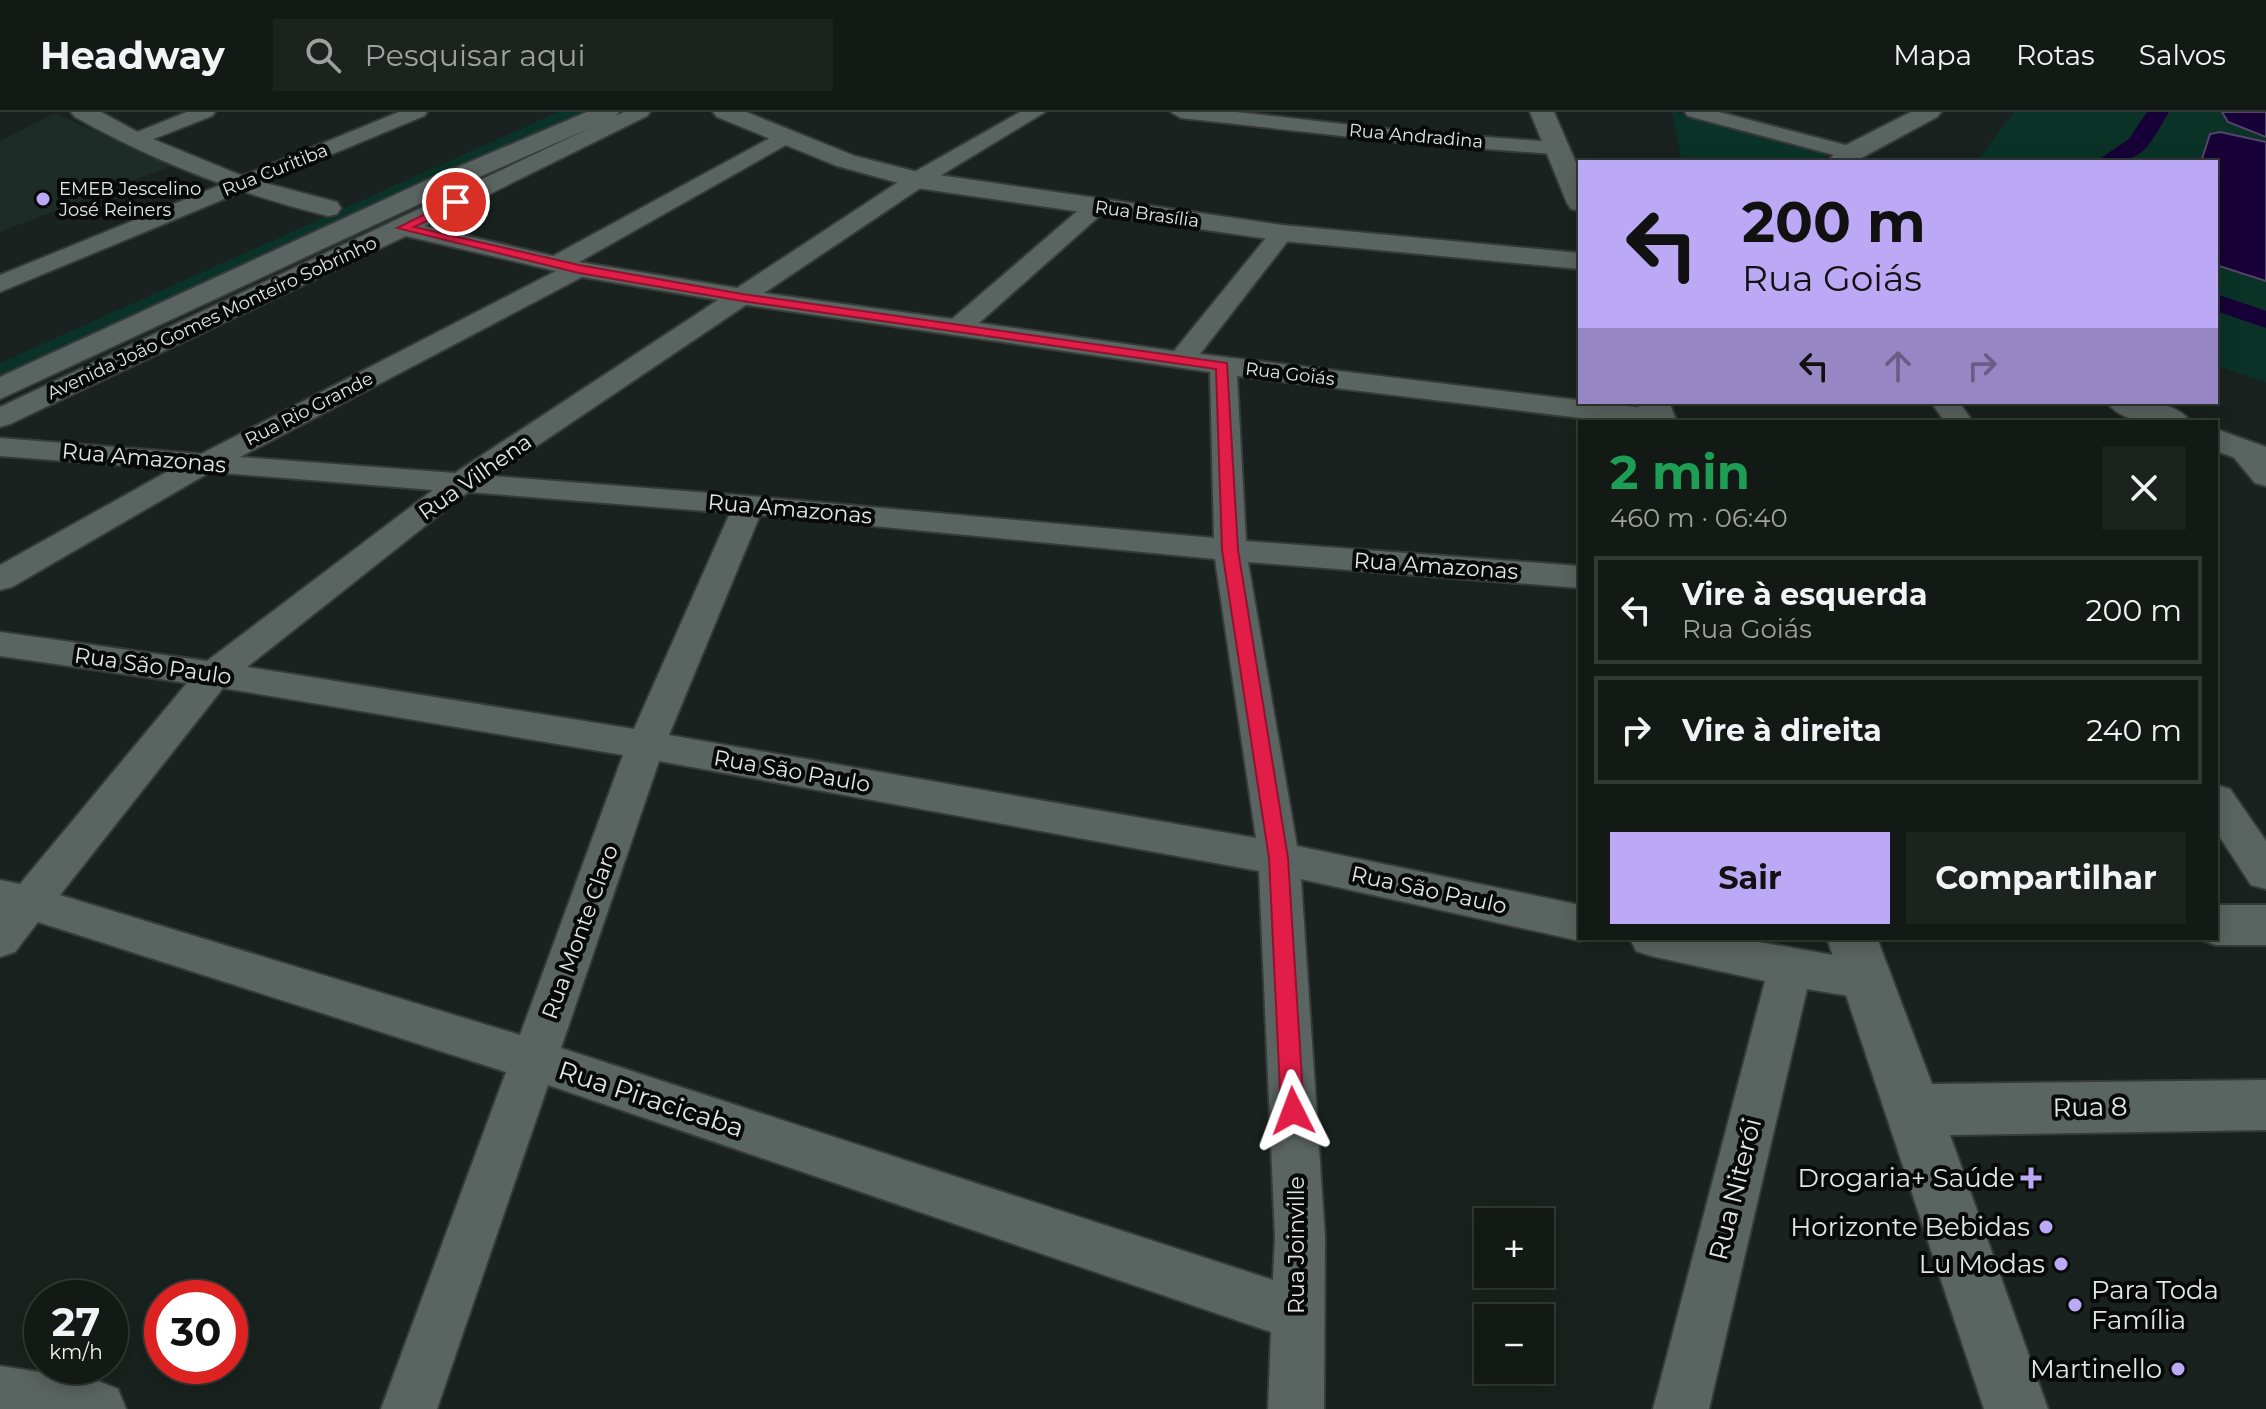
<!DOCTYPE html>
<html lang="pt">
<meta charset="utf-8">
<style>
:root{--surface:#131a16;--page:#1c231f;--text:#f1f3f6;--muted:#9da1a1;--line:#323835;--accent:#bca9f5}
body{margin:0;font-family:Montserrat,sans-serif;background:var(--page);color:var(--text);height:100vh;display:flex;flex-direction:column;font-size:30px;white-space:nowrap}
*{box-sizing:border-box;margin:0}
p{font-size:26px;color:var(--muted)}
.icon{flex:none;width:44px;height:44px;fill:none;stroke:currentColor;stroke-width:2;stroke-linecap:round;stroke-linejoin:round}
.map{position:relative;flex:1;overflow:hidden}
.side{position:absolute;left:1578px;top:308px;width:640px;height:520px;display:flex;flex-direction:column;background:var(--surface);border-radius:0px;box-shadow:0 4px 20px #0003,0 0 0 2px var(--line)}
.side>*{flex:none}
.guide{position:absolute;left:1578px;top:48px;width:640px;height:244px;border-radius:0px;box-shadow:0 4px 20px #0003,0 0 0 2px var(--line);background:#bca9f5;color:#111;overflow:hidden}
.controls{position:absolute;left:1474px;top:1096px;display:grid;gap:16px}
.controls a{display:grid;place-items:center;width:80px;height:80px;border-radius:0px;background:var(--surface);box-shadow:0 4px 20px #0003,0 0 0 2px var(--line);font-size:40px}
.speed{position:absolute;left:24px;top:1168px;display:flex;gap:16px;font-size:40px;font-weight:700;text-align:center}
.speed>*{display:grid;place-content:center;width:104px;height:104px;border-radius:50%;background:var(--surface);box-shadow:0 4px 20px #0003,0 0 0 2px var(--line);line-height:1}
.speed small{font-size:20px;font-weight:400}
.speed .limit{border:12px solid #d22;background:#fff;color:#111}
.pin{position:absolute;display:grid;place-items:center;width:68px;height:68px;color:#fff;margin:-34px;border:4px solid #fff;border-radius:50%;box-shadow:0 2px 8px #0007}
.me{position:absolute;width:88px;margin:-44px;rotate:357deg;stroke-linejoin:round;filter:drop-shadow(0 0 6px #0008)}
.turn{display:flex;align-items:center;gap:28px;height:168px;padding:0 32px;font-size:36px}
.turn .icon{width:104px;height:104px;stroke-width:2.5}
.turn b{display:block;font-size:56px;line-height:68px}
.lanes{display:flex;align-items:center;height:76px;padding:0 32px;background:#0003;justify-content:center;gap:40px;direction:ltr}
.lanes .off{opacity:.35}
.round{display:grid;place-items:center;flex:none;width:84px;height:84px;border-radius:0px;background:var(--page)}
.overview{display:flex;align-items:center;justify-content:space-between;height:136px;padding:0 32px}
h1{font-size:48px;font-weight:700;line-height:60px;color:#1e9e55}
.action{display:flex;gap:16px;margin-top:auto;padding:16px 32px}
.action a{flex:1;height:92px;border-radius:0px;background:var(--accent);color:#111;font-size:32px;font-weight:700;line-height:92px;text-align:center}
.action a+a{background:var(--page);color:var(--text)}
ul{padding:0;list-style:none}
li{display:flex;align-items:center;gap:24px;height:108px;margin:0 16px 12px;padding:0 16px;border:4px solid var(--line);border-radius:0px}
li div{flex:1}
li b{display:block;font-size:30px}
li em{font-style:normal}
header{display:flex;align-items:center;gap:48px;box-sizing:border-box;height:112px;padding:0 40px;background:var(--surface);border-bottom:2px solid var(--line)}
header strong{font-size:38px}
nav{display:flex;gap:44px;margin-inline-start:auto;font-size:28px}
.search{width:560px;height:72px;background:var(--page);display:flex;align-items:center;gap:20px;box-sizing:border-box;padding:0 28px;border-radius:0px;color:var(--muted);font-size:30px}
.map>svg:first-child{display:block}
</style>
<header>
<strong>Headway</strong>
<div class="search"><svg class="icon" aria-label="search" viewBox="0 0 24 24"><circle cx="10" cy="10" r="6"/><path d="M15 15l6 6"/></svg>Pesquisar aqui</div>
<nav><a>Mapa</a><a>Rotas</a><a>Salvos</a></nav>
</header>
<div class="map">
<svg width="2266" height="1297" viewBox="0 0 2266 1297">
<rect width="100%" height="100%" fill="#19221e"/>
<polygon fill="#1d2c26" points="55,1 171,54 0,120 0,29"/>
<g fill="#0a3226">
<polygon points="558,0 596,0 0,271 0,251"/>
<polygon points="1672,0 1709,6 1828,42 1821,50 1682,50"/>
<polygon points="2014,0 2266,0 2266,271 2216,253 2216,50 1976,50"/>
</g>
<g fill="#170037" stroke="#54456b" stroke-width="2">
<polygon points="2222,0 2266,0 2266,25 2228,10"/>
<polygon points="2220,20 2266,30 2266,169 2216,153 2216,50 2201,50 2210,22"/>
</g>
<g fill="none" stroke-linecap="round" stroke-linejoin="round">
<g fill="#170037" fill-rule="evenodd">
<path d="M2147 0H2169C2145 41 2143 50 2095 50L2129 27Z"/>
<polygon points="2216,182 2266,199 2266,216 2216,199"/>
</g>
<g stroke="#363b39" stroke-width="4">
<g id="street">
<polygon points="187,0 215,0 212,4 141,32 134,34 123,28 127,24"/>
<polygon points="399,0 427,0 424,4 0,180 0,163"/>
<path d="M624 0H650L647 4 425 114 553 144 779 21H793L797 25 793 29 579 150 737 176 909 63 1020 0H1045L925 73 764 181 952 207 1089 89H1105L1108 94 1105 99 979 211 1174 239 1274 116H1290L1294 121 1200 242 1659 298 1669 301 1673 307 1671 310H1613L1237 264 1246 429 1580 454V476L1248 450 1297 734 1580 793V826H1588L1580 829 1301 767 1325 1125 1324 1297H1268L1271 1220 548 973 437 1297H381L506 960 38 810 15 840 0 845V768L20 772 187 571 0 544V520L207 549 433 378 210 360 12 475 0 478V453L172 357 0 344V326L201 342 556 159 406 124 10 312 0 315V295ZM582 165 718 188 455 361 240 345ZM746 193 1210 260 1214 426 749 384 492 364ZM468 380 730 401 634 617 247 555ZM760 403 1215 447 1256 726 669 623ZM223 576 623 643 520 923 60 783ZM659 649 1259 759 1275 1125 1273 1168 561 936Z"/>
<polygon points="1171,0 1236,0 1406,19 1554,30 1565,36 1554,42 1406,31 1181,6"/>
<polygon points="1685,0 1719,0 1857,36 1860,41 1849,47 1688,4"/>
<polygon points="1931,290 1959,290 1973,310 1945,310"/>
<polygon points="2241,327 2251,330 2266,346 2266,374 2255,371 2226,336 2231,330"/>
<polygon points="2216,673 2230,677 2266,729 2266,777 2251,773 2216,719"/>
<polygon points="1630,826 1736,826 1867,849 1883,855 1889,868 1883,881 1867,887 1807,877 1709,1297 1653,1297 1765,869 1651,844 1636,839"/>
<polygon points="0,1254 98,1269 118,1277 126,1297 0,1297"/>
</g>
</g>
<g stroke="#363b39" stroke-width="4">
<g id="secondary">
<path d="M71 0H101L143 23 250 67 337 90 341 96 337 102 328 104C239 82 155 50 75 5Z"/>
<polygon points="587,0 619,0 615,5 443,81 0,287 0,265 425,69"/>
<polygon points="713,0 746,0 855,44 918,60 1282,113 1580,141 1580,157 1282,129 917,76 837,54 717,5"/>
<polygon points="1530,0 1554,0 1580,60 1580,99 1571,97 1567,91"/>
<polygon points="1911,0 1941,0 1937,5 1854,50 1827,50 1840,36"/>
<polygon points="1637,290 1669,290 1677,310 1643,310"/>
<path d="M2107 290C2133 290 2174 286 2191 310 2165 310 2124 315 2107 290Z"/>
<polygon points="2216,317 2266,335 2266,357 2216,339"/>
<polygon points="2216,793 2266,793 2266,833 2216,833 2199,827 2216,826"/>
<polygon points="1827,826 1877,826 1932,972 2266,968 2266,1018 1950,1023 2048,1297 1984,1297"/>
</g>
</g>
<use href="#street" fill="#5a6460" fill-rule="evenodd"/>
<use href="#secondary" fill="#5a6460" fill-rule="evenodd"/>
</g>
<polygon fill="#e11d48" stroke="#92132f" stroke-width="2" points="456,87 460,88 460,93 414,115 579,153 742,182 1227,251 1238,438 1288,746 1304,999 1301,1006 1293,1009 1285,1006 1281,999 1269,746 1222,438 1216,257 742,189 579,161 397,116"/>
<g fill="#bca9f5" stroke="#070a09" stroke-width="3">
<circle cx="43" cy="87" r="8"/>
<path d="M2027 1054h8v8h8v8h-8v8h-8v-8h-8v-8h8z"/>
<circle cx="2046" cy="1115" r="8"/>
<circle cx="2061" cy="1152" r="8"/>
<circle cx="2075" cy="1193" r="8"/>
<circle cx="2178" cy="1257" r="8"/>
</g>
<g text-anchor="middle" dominant-baseline="central" stroke-width="8" stroke-linejoin="round" paint-order="stroke">
<g font-size="18" fill="#e2e7e5" stroke="#070a09">
<text transform="translate(1416 24) rotate(5)">Rua Andradina</text>
<text transform="translate(275 58) rotate(-22)">Rua Curitiba</text>
<text transform="translate(1147 102) rotate(8)">Rua Brasília</text>
<text transform="translate(212 206) rotate(-25)">Avenida João Gomes Monteiro Sobrinho</text>
<text transform="translate(1290 262) rotate(7)">Rua Goiás</text>
<text transform="translate(309 297) rotate(-27)">Rua Rio Grande</text>
</g>
<g font-size="18" fill="#e2e7e5" stroke="#070a09" text-anchor="start">
<text x="59" y="77">EMEB Jescelino<tspan x="59" dy="21">José Reiners</tspan></text>
</g>
<g font-size="22" fill="#e2e7e5" stroke="#070a09">
<text transform="translate(144 346) rotate(5)">Rua Amazonas</text>
<text transform="translate(475 365) rotate(-35)">Rua Vilhena</text>
<text transform="translate(790 397) rotate(5)">Rua Amazonas</text>
<text transform="translate(1436 454) rotate(4)">Rua Amazonas</text>
<text transform="translate(153 554) rotate(8)">Rua São Paulo</text>
<text transform="translate(792 659) rotate(10)">Rua São Paulo</text>
<text transform="translate(1429 778) rotate(12)">Rua São Paulo</text>
<text transform="translate(580 820) rotate(-70)">Rua Monte Claro</text>
<text transform="translate(1296 1133) rotate(-90)">Rua Joinville</text>
</g>
<g font-size="26" fill="#e2e7e5" stroke="#070a09">
<text transform="translate(651 987) rotate(18)">Rua Piracicaba</text>
<text transform="translate(2090 995) rotate(-1)">Rua 8</text>
<text transform="translate(1735 1077) rotate(-76)">Rua Niterói</text>
</g>
<g font-size="26" fill="#e2e7e5" stroke="#070a09" text-anchor="end">
<text x="2015" y="1066">Drogaria+ Saúde</text>
<text x="2030" y="1115">Horizonte Bebidas</text>
<text x="2045" y="1152">Lu Modas</text>
<text x="2091" y="1178" text-anchor="start">Para Toda<tspan x="2091" dy="30">Família</tspan></text>
<text x="2162" y="1257">Martinello</text>
</g>
</g>
</svg>
<div class="controls">
<a>+</a>
<a>−</a>
</div>
<div class="speed"><div>27<small>km/h</small></div><div class="limit">30</div></div>
<div class="pin" style="left:456px;top:90px;background:#d93025"><svg class="icon" aria-label="arrive" viewBox="0 0 24 24"><path d="M6 21V4h12l-3 4 3 4H6"/></svg></div>
<svg class="me" style="left:1293px;top:999px" viewBox="-20 -20 40 40"><path d="M0-17L14 15 0 8-14 15z" fill="#e11d48" stroke="#fff" stroke-width="4"/></svg>
<div class="guide">
<div class="turn"><svg class="icon" aria-label="left" viewBox="0 0 24 24"><path d="M17 20v-9H6M10 6l-5 5 5 5"/></svg><div><b>200 m</b>Rua Goiás</div></div>
<div class="lanes"><svg class="icon" aria-label="left" viewBox="0 0 24 24"><path d="M17 20v-9H6M10 6l-5 5 5 5"/></svg><svg class="icon off" aria-label="ahead" viewBox="0 0 24 24"><path d="M12 20V5M6 11l6-6 6 6"/></svg><svg class="icon off" aria-label="right" viewBox="0 0 24 24"><path d="M7 20v-9h11M14 6l5 5-5 5"/></svg></div>
</div>
<section class="side">
<div class="overview"><div><h1>2 min</h1><p>460 m · 06:40</p></div><a class="round"><svg class="icon" aria-label="close" viewBox="0 0 24 24"><path d="M6 6l12 12M18 6L6 18"/></svg></a></div>
<ul>
<li><svg class="icon" aria-label="left" viewBox="0 0 24 24"><path d="M17 20v-9H6M10 6l-5 5 5 5"/></svg><div><b>Vire à esquerda</b><p>Rua Goiás</p></div><em>200 m</em></li>
<li><svg class="icon" aria-label="right" viewBox="0 0 24 24"><path d="M7 20v-9h11M14 6l5 5-5 5"/></svg><div><b>Vire à direita</b></div><em>240 m</em></li>
</ul>
<div class="action"><a>Sair</a><a>Compartilhar</a></div>
</section>
</div>
